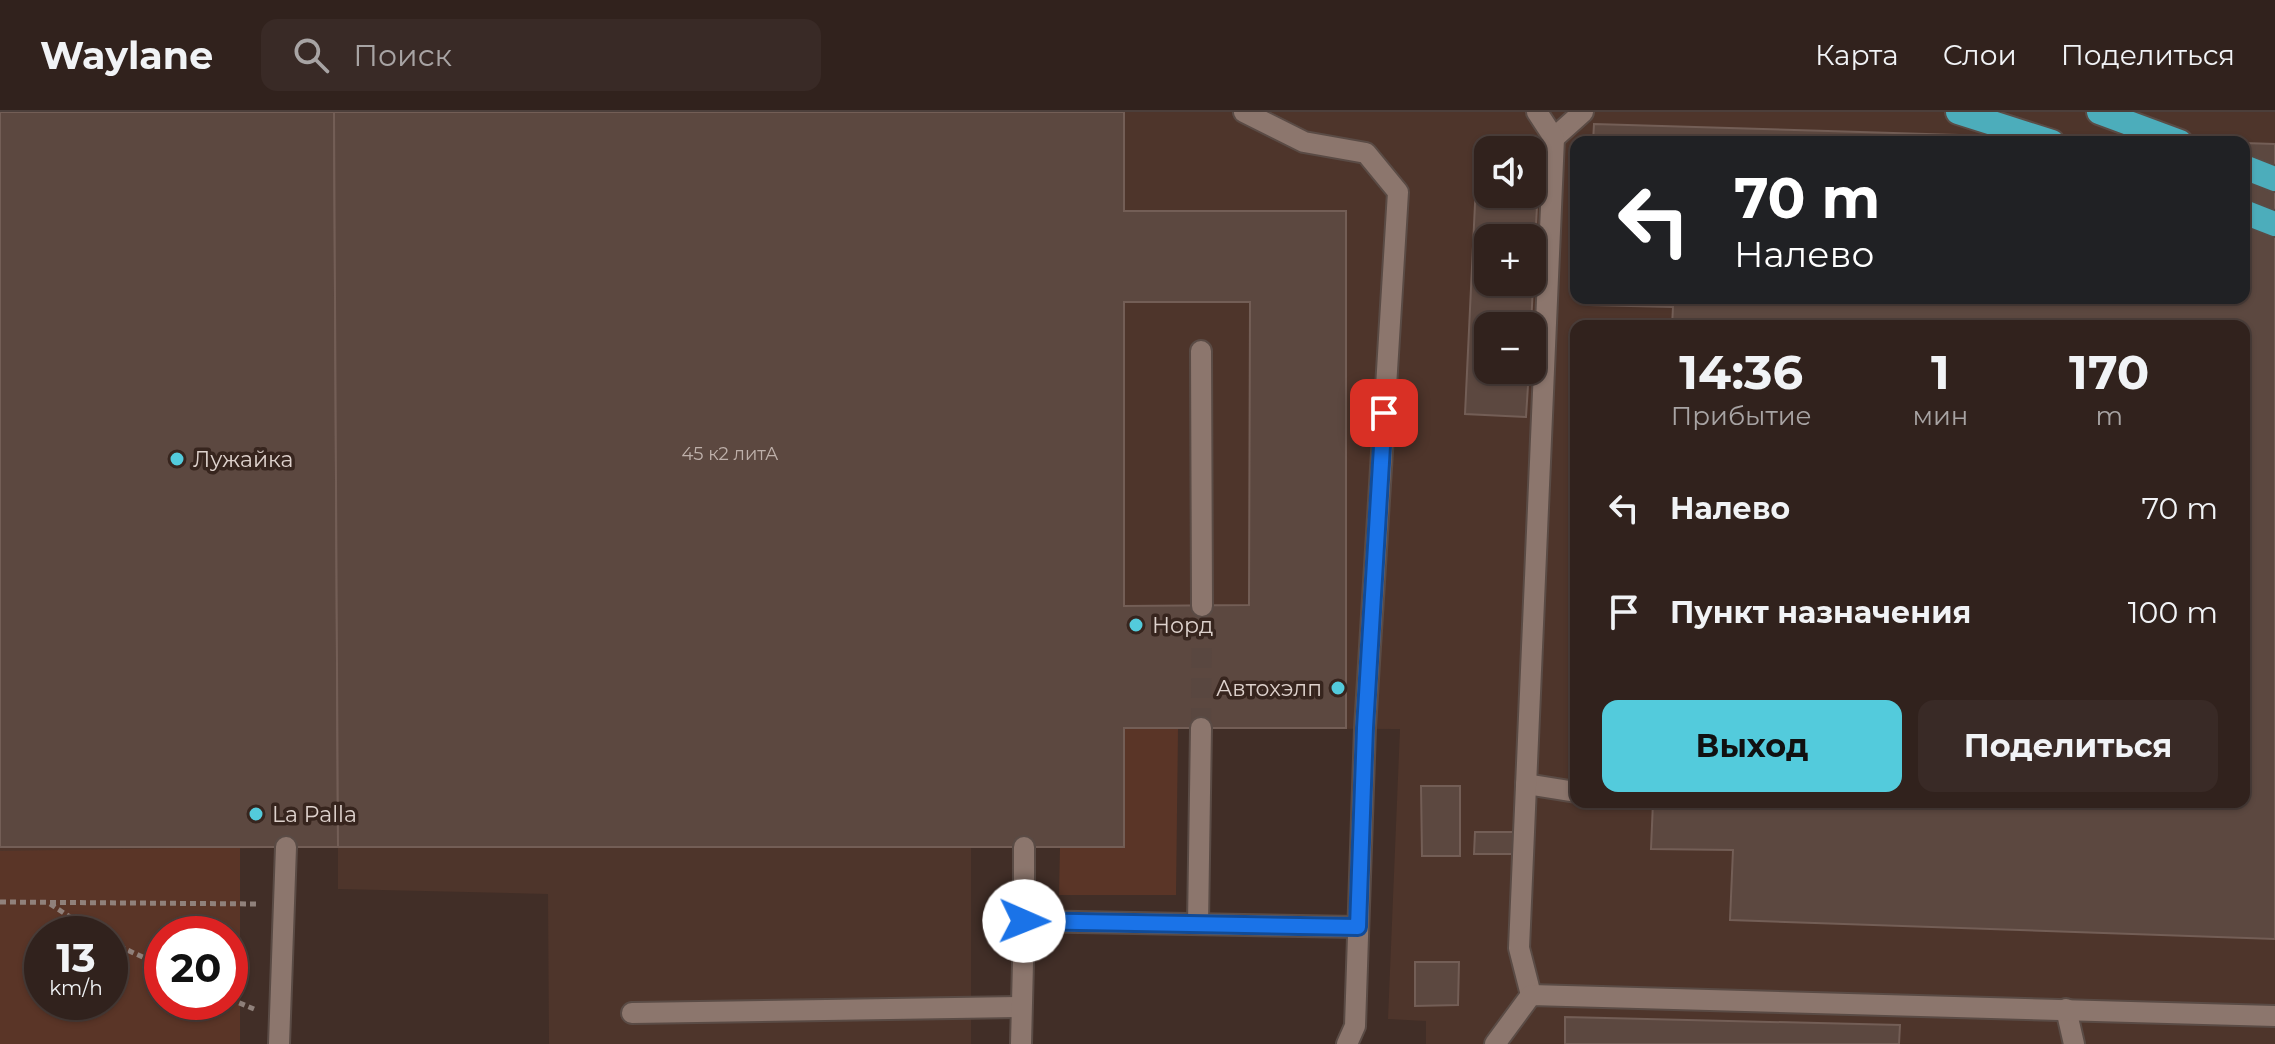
<!DOCTYPE html>
<html lang="ru">
<meta charset="utf-8">
<style>
:root{--surface:#31221d;--page:#392a26;--text:#f1f3f6;--muted:#a8a4a4;--line:#4c3f3b;--accent:#53cbdc}
body{margin:0;font-family:Montserrat,sans-serif;background:var(--page);color:var(--text);height:100vh;display:flex;flex-direction:column;font-size:30px;white-space:nowrap}
*{box-sizing:border-box;margin:0}
p{font-size:26px;color:var(--muted)}
.icon{flex:none;width:44px;height:44px;fill:none;stroke:currentColor;stroke-width:2;stroke-linecap:round;stroke-linejoin:round}
.map{position:relative;flex:1;overflow:hidden}
.details{position:absolute;left:1570px;top:208px;width:680px;height:488px;display:flex;flex-direction:column;background:var(--surface);border-radius:16px;box-shadow:0 2px 6px #0004,0 0 0 2px var(--line)}
.details>*{flex:none}
.guide{position:absolute;left:1570px;top:24px;width:680px;height:168px;border-radius:16px;box-shadow:0 2px 6px #0004,0 0 0 2px var(--line);background:#202124;color:#fff;overflow:hidden}
.buttons{position:absolute;left:1474px;top:24px;display:grid;gap:16px}
.buttons a{display:grid;place-items:center;width:72px;height:72px;border-radius:16px;background:var(--surface);box-shadow:0 2px 6px #0004,0 0 0 2px var(--line);font-size:40px}
.speed{position:absolute;left:24px;top:804px;display:flex;gap:16px;font-size:40px;font-weight:700;text-align:center}
.speed>*{display:grid;place-content:center;width:104px;height:104px;border-radius:50%;background:var(--surface);box-shadow:0 2px 6px #0004,0 0 0 2px var(--line);line-height:1}
.speed small{font-size:20px;font-weight:400}
.speed .limit{border:12px solid #d22;background:#fff;color:#111}
.pin{position:absolute;display:grid;place-items:center;width:68px;height:68px;color:#fff;margin:-34px;border-radius:16px;box-shadow:0 4px 12px #0006}
.me{position:absolute;width:88px;margin:-44px;rotate:91deg;stroke-linejoin:round;filter:drop-shadow(0 0 6px #0008)}
.turn{display:flex;align-items:center;gap:28px;height:168px;padding:0 32px;font-size:36px}
.turn .icon{width:104px;height:104px;stroke-width:2.5}
.turn b{display:block;font-size:56px;line-height:68px}
.eta{display:flex;justify-content:space-evenly;align-items:center;height:136px;text-align:center}
.eta b{font-size:48px;font-weight:700;line-height:56px}
.cta{display:flex;gap:16px;margin-top:auto;padding:16px 32px}
.cta a{flex:1;height:92px;border-radius:16px;background:var(--accent);color:#111;font-size:32px;font-weight:700;line-height:92px;text-align:center}
.cta a+a{background:var(--page);color:var(--text)}
ul{padding:0;list-style:none}
li{display:flex;align-items:center;gap:24px;height:104px;padding:0 32px}
li div{flex:1}
li b{display:block;font-size:30px}
li em{font-style:normal}
header{display:flex;align-items:center;gap:48px;box-sizing:border-box;height:112px;padding:0 40px;background:var(--surface);border-bottom:2px solid var(--line)}
header strong{font-size:38px}
nav{display:flex;gap:44px;margin-inline-start:auto;font-size:28px}
.search{width:560px;height:72px;background:var(--page);display:flex;align-items:center;gap:20px;box-sizing:border-box;padding:0 28px;border-radius:16px;color:var(--muted);font-size:30px}
.map>svg:first-child{display:block}
</style>
<header>
<strong>Waylane</strong>
<div class="search"><svg class="icon" aria-label="search" viewBox="0 0 24 24"><circle cx="10" cy="10" r="6"/><path d="M15 15l6 6"/></svg>Поиск</div>
<nav><a>Карта</a><a>Слои</a><a>Поделиться</a></nav>
</header>
<div class="map">
<svg width="2275" height="932" viewBox="0 0 2275 932">
<rect width="100%" height="100%" fill="#412e27"/>
<path fill="#4e352b" fill-rule="evenodd" d="M0 0H2275V932H1426V909L1388 907 1400 617 1124 616 1024 735H971V932H549L548 782 338 777V735L0 740ZM1576 30H2244V186H1576ZM1488 38H1532V82H1488ZM1488 126H1532V170H1488ZM1488 214H1532V258H1488ZM1576 214H2244V690H1576Z"/>
<g fill="#5a3527" fill-rule="evenodd">
<polygon points="1124,616 1178,616 1176,783 1059,783 1060,735"/>
<path d="M240 735V932H0V739ZM42 822H110V890H42ZM162 822H230V890H162Z"/>
</g>
<g fill="#5c4840" stroke="#735e56" stroke-width="2" fill-rule="evenodd">
<polygon points="0,0 334,0 338,735 0,735"/>
<path d="M334 0H1124V99H1346V616H1124V735H338ZM1124 190H1250L1249 493 1124 494Z"/>
<polygon points="1594,12 2196,30 1593,30"/>
<polygon points="2244,31 2275,32 2275,827 1730,808 1733,738 1651,737 1653,690 2244,690 2244,214 1672,214 1673,195 1589,193 1589,186 2244,186"/>
<path d="M1477 50 1488 51V82H1532V53L1539 54 1531 214H1488V258H1529L1526 305 1465 302ZM1488 126H1532V170H1488Z"/>
<polygon points="1421,674 1460,674 1460,744 1422,744"/>
<polygon points="1475,720 1516,720 1516,742 1474,742"/>
<polygon points="1415,850 1459,850 1458,893 1415,894"/>
<polygon points="1565,905 1900,913 1899,932 1565,932"/>
</g>
<g fill="none" stroke-linecap="round" stroke-linejoin="round">
<polyline stroke="#594740" stroke-width="20" stroke-dasharray="20 10" stroke-linecap="butt" points="1201,616 1202,494"/>
<g stroke="#5a4b45" stroke-width="24">
<g id="minor">
<polyline points="1244,0 1304,30 1366,41 1398,80 1365,616 1355,914 1347,932"/>
<polyline points="1554,26 1583,0"/>
<polyline points="1201,239 1202,494"/>
<polyline points="1526,672 1576,680"/>
<polyline points="1024,809 1024,735"/>
<polyline points="1198,812 1201,616"/>
<polyline points="1531,883 1519,836 1554,26 1537,0"/>
<polyline points="2066,897 2074,932"/>
<polyline points="632,901 1021,895"/>
<polyline points="279,932 286,735"/>
<polyline points="1021,932 1024,809 1358,815"/>
<polyline points="1495,932 1531,883 2275,904"/>
</g>
</g>
<g stroke="#5a4b45" stroke-width="28">
<g id="highway">
<polyline points="1958,0 2052,30"/>
<polyline points="2099,0 2180,30"/>
<polyline points="2244,55 2275,67"/>
<polyline points="2244,100 2275,112"/>
</g>
</g>
<g stroke="#90817b" stroke-width="5" stroke-dasharray="6 4" stroke-linecap="butt">
<polyline points="0,790 260,792"/>
<polyline points="50,792 96,822"/>
<polyline points="110,830 162,854"/>
<polyline points="230,887 254,897"/>
</g>
<use href="#minor" stroke="#8c766d" stroke-width="20"/>
<use href="#highway" stroke="#4cadbb" stroke-width="24"/>
</g>
<g fill="none" stroke-linecap="round" stroke-linejoin="round">
<g stroke="#114b97" stroke-width="20">
<polyline id="route" points="1024,809 1358,815 1365,616 1384,301"/>
</g>
<use href="#route" stroke="#1a73e8" stroke-width="14"/>
</g>
<g fill="#53cbdc" stroke="#37251e" stroke-width="3">
<circle cx="177" cy="347" r="8"/>
<circle cx="1136" cy="513" r="8"/>
<circle cx="1338" cy="576" r="8"/>
<circle cx="256" cy="702" r="8"/>
</g>
<g text-anchor="middle" dominant-baseline="central" stroke-width="7" stroke-linejoin="round" paint-order="stroke">
<g font-size="18" fill="#beb0aa">
<text x="730" y="342">45 к2 литА</text>
</g>
<g font-size="22" fill="#ded2cd" stroke="#37251e" text-anchor="start">
<text x="193" y="347">Лужайка</text>
<text x="1152" y="513">Норд</text>
<text x="1322" y="576" text-anchor="end">Автохэлп</text>
<text x="272" y="702">La Palla</text>
</g>
</g>
</svg>
<div class="buttons">
<a><svg class="icon" aria-label="sound" viewBox="0 0 24 24"><path d="M4 9h4l5-4v14l-5-4H4zM17 9q2 3 0 6"/></svg></a>
<a>+</a>
<a>−</a>
</div>
<div class="speed"><div>13<small>km/h</small></div><div class="limit">20</div></div>
<div class="pin" style="left:1384px;top:301px;background:#d93025"><svg class="icon" aria-label="arrive" viewBox="0 0 24 24"><path d="M6 21V4h12l-3 4 3 4H6"/></svg></div>
<svg class="me" style="left:1024px;top:809px" viewBox="-20 -20 40 40"><circle r="19" fill="#fff"/><path d="M0-13L10 11 0 6-10 11z" fill="#1a73e8"/></svg>
<div class="guide">
<div class="turn"><svg class="icon" aria-label="left" viewBox="0 0 24 24"><path d="M17 20v-9H6M10 6l-5 5 5 5"/></svg><div><b>70 m</b>Налево</div></div>
</div>
<section class="details">
<div class="eta">
<div><b>14:36</b><p>Прибытие</p></div>
<div><b>1</b><p>мин</p></div>
<div><b>170</b><p>m</p></div>
</div>
<ul>
<li><svg class="icon" aria-label="left" viewBox="0 0 24 24"><path d="M17 20v-9H6M10 6l-5 5 5 5"/></svg><div><b>Налево</b></div><em>70 m</em></li>
<li><svg class="icon" aria-label="arrive" viewBox="0 0 24 24"><path d="M6 21V4h12l-3 4 3 4H6"/></svg><div><b>Пункт назначения</b></div><em>100 m</em></li>
</ul>
<div class="cta"><a>Выход</a><a>Поделиться</a></div>
</section>
</div>
